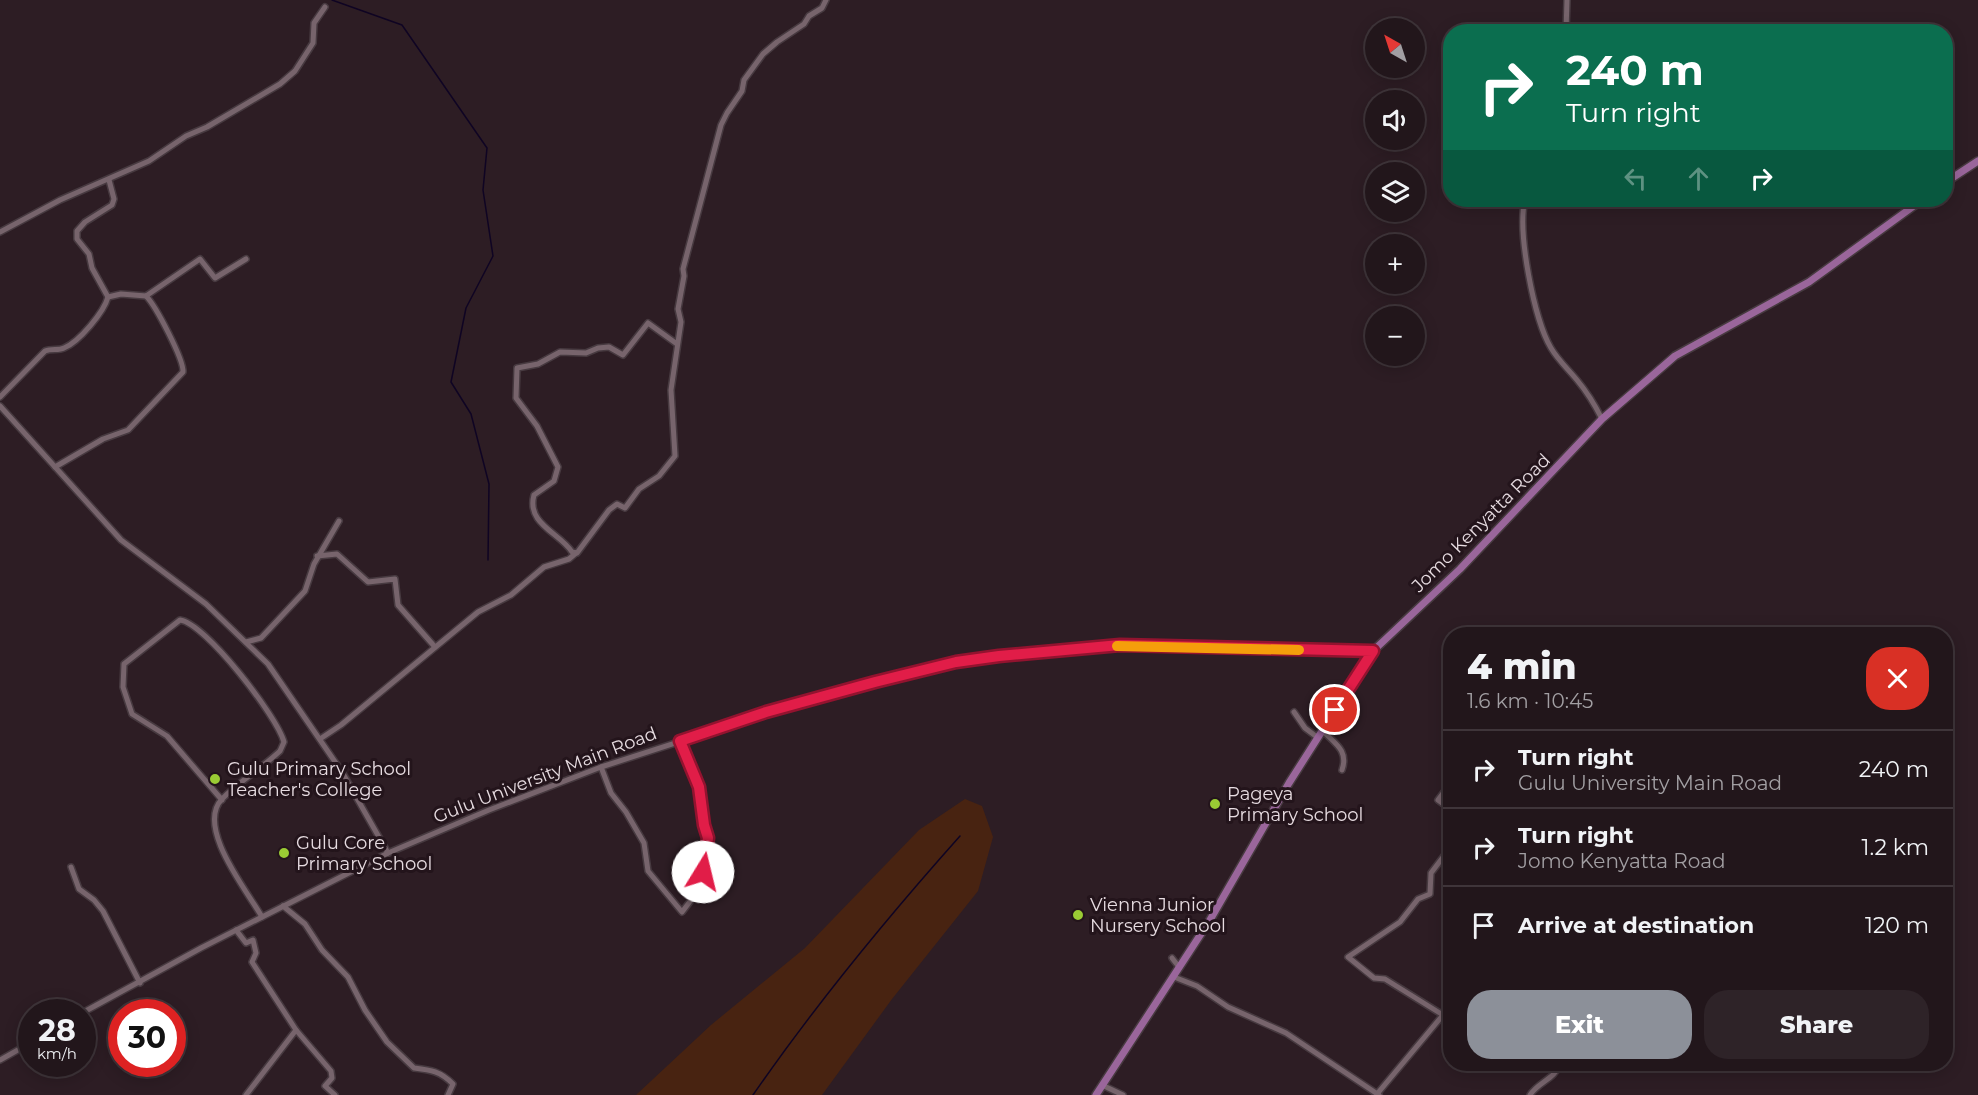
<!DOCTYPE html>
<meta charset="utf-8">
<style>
:root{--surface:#22161b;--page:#2e2328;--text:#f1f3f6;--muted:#a29fa3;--line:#3f353a;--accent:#8c9099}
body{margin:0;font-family:Montserrat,sans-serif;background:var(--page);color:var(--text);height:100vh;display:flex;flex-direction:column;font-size:22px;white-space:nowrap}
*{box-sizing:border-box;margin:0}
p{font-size:20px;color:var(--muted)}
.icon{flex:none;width:33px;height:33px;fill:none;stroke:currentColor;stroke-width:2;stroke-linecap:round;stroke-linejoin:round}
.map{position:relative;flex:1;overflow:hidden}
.details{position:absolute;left:1443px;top:627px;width:510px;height:444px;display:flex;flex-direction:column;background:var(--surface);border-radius:24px;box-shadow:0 3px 15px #0003,0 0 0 2px var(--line)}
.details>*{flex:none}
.top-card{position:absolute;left:1443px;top:24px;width:510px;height:183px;border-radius:24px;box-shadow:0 3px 15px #0003,0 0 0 2px var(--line);background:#0b6e4f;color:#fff;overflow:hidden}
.needle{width:39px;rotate:321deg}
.buttons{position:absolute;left:1365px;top:18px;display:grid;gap:12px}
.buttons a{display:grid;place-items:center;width:60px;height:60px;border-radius:50%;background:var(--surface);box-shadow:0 3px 15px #0003,0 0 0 2px var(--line);font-size:30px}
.speed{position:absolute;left:18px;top:999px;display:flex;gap:12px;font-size:30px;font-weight:700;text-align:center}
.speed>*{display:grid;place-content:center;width:78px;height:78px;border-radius:50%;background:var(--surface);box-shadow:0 3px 15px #0003,0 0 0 2px var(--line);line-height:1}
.speed small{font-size:15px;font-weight:400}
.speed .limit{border:9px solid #d22;background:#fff;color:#111}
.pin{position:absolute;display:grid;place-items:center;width:51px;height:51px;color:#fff;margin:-26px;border:3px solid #fff;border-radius:50%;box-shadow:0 2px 6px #0007}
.me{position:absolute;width:66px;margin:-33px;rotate:9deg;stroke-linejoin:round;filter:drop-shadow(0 0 4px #0008)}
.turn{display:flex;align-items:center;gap:21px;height:126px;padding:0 24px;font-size:27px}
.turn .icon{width:78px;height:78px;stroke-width:2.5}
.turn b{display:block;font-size:42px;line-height:51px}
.lanes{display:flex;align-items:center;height:57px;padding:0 24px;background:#0003;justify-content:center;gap:30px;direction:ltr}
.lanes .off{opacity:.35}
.round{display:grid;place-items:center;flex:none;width:63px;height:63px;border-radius:24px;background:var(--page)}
.headline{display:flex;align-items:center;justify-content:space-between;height:102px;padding:0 24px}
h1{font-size:36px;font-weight:800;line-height:45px}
.primary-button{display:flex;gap:12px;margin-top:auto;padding:12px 24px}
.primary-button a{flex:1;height:69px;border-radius:24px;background:var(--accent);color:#fff;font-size:24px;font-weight:800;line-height:69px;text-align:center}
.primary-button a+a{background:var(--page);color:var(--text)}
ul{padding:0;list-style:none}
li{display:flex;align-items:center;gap:18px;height:78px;padding:0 24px;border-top:2px solid var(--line)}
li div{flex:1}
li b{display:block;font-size:22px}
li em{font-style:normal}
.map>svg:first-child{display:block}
</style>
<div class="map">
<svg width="1978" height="1095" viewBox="0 0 1978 1095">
<rect width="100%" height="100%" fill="#2d1d24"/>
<polygon fill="#482311" points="965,799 982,806 993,837 978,891 892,999 822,1095 636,1095 711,1025 805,948 919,830"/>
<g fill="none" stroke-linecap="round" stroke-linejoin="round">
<g stroke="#0f0423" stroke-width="1.5">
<polyline points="332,0 402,25 487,148 483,190 493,256 466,308 451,382 471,414 489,484 488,560"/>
<path d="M753 1095C816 1004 886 919 960 836"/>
</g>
<g stroke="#473a40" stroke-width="8">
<g id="minor">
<polyline points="1566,32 1567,0"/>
<path d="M1525 200C1517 231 1534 320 1551 348 1558 360 1568 369 1577 380 1587 392 1595 405 1602 419"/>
<polyline points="0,232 60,200 149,161 186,136 207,127 280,84 295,71 313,43 314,23 325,7"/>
<polyline points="108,297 92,268 89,254 77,239 77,231 85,222 112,205 114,199 109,180"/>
<path d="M677 344 648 323 623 355 609 347 598 348 586 353 560 352 538 364 517 368 516 398 537 426 558 467 554 481 534 495C526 524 560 533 572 552L577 553 609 510 617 504 625 508 639 489 659 476 675 456 671 390 681 322 678 309 684 276 683 269 721 125 727 113 742 91 744 80 763 54 777 42 804 24 809 16 822 8 826 0"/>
<path d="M0 397 45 351C52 348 58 351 64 348 79 342 104 312 108 297L121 294 146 296 200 259 215 278 246 259"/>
<polyline points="0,406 121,540 206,604 268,664 342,772 388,853"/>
<path d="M55 467 103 439 128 430 183 372C184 360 156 306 146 296"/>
<polyline points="317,556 337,554 368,582 395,579 398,605 435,647"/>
<polyline points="246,642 261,638 305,591 314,564 339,521"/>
<polyline points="1294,712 1305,728 1317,737"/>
<path d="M1322 730C1334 743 1349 750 1342 770"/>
<polyline points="320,739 341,725 478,612 511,595 544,567 569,559 576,553"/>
<polyline points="601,767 611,793 626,812 644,843 648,871 682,912 698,891 708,838 704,825 699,787 680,740"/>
<polyline points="1450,784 1438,800 1450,809"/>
<path d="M222 800 167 736 132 714 123 687 124 664 180 620C205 623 277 716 284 742L280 751C262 768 240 781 222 799 195 827 248 892 262 917"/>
<polyline points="71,867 79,889 94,900 103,911 140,983"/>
<path d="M283 906 305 924 322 950 348 977 365 1010 387 1042 414 1068C431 1070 440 1071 453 1084L448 1095"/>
<polyline points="236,930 246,943 253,940 256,953 252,962 296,1030 331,1071 332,1078 325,1086 335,1095"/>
<polyline points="1172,958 1179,967"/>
<polyline points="1174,977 1197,986 1228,1007 1286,1033 1379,1095"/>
<polyline points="82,1013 201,948 388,853 489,810 601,767 805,701 956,662 1014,654 1120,645 1373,651"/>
<polyline points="0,1060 32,1042"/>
<polyline points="1102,1085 1123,1095"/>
<polyline points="1377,1094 1443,1015 1385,979 1374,978 1348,957 1400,922 1418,899 1430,894 1431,873 1450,848"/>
<polyline points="246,1095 296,1030"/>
<path d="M1530 1095C1538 1082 1555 1079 1560 1064"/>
</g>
</g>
<g stroke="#473a40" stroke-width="10">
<g id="major">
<polyline points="1946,182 1978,161"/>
<polyline points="1096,1095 1210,920 1289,783 1373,651 1460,569 1602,419 1675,356 1809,282 1922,200"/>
</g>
</g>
<use href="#minor" stroke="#77646c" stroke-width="5"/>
<use href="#major" stroke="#9a669b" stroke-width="7"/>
</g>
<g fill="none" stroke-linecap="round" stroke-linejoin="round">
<g stroke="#92132f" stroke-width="15">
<polyline id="route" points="703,872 708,838 704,825 699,787 680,741 766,712 875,682 956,662 999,656 1120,645 1373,651 1335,710"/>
</g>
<use href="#route" stroke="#e11d48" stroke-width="10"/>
<polyline stroke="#f59e0b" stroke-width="10" points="1117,646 1299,650"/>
</g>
<g fill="#9acb34" stroke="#23141b" stroke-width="2">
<circle cx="215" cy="779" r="6"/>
<circle cx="1215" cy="804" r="6"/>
<circle cx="284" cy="853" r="6"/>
<circle cx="1078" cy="915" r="6"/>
</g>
<g text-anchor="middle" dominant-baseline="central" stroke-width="6" stroke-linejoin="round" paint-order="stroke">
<g font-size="18" fill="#e7dce1" stroke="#23141b">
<text transform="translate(1481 523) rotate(-45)">Jomo Kenyatta Road</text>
<text transform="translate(545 775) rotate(-21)">Gulu University Main Road</text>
</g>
<g font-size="18" fill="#e7dce1" stroke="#23141b" text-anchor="start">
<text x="227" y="769">Gulu Primary School<tspan x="227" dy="21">Teacher's College</tspan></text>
<text x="1227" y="794">Pageya<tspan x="1227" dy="21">Primary School</tspan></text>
<text x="296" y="843">Gulu Core<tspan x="296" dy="21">Primary School</tspan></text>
<text x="1090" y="905">Vienna Junior<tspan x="1090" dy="21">Nursery School</tspan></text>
</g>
</g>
</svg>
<div class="buttons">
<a><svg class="needle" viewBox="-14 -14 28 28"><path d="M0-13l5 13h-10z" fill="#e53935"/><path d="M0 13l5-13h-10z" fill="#a29fa3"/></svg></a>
<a><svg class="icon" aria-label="sound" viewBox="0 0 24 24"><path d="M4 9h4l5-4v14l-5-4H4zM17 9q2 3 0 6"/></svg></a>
<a><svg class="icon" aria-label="layers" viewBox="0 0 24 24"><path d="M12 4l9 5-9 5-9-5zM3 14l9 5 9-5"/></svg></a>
<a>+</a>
<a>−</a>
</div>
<div class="speed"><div>28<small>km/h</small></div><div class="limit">30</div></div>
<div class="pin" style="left:1335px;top:710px;background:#d93025"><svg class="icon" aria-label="arrive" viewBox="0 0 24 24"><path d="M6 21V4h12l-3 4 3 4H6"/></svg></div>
<svg class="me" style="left:703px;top:872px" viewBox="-20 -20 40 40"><circle r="19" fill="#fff"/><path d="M0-13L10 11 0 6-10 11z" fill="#e11d48"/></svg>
<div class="top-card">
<div class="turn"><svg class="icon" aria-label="right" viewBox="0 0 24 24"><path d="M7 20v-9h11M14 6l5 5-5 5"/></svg><div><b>240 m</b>Turn right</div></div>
<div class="lanes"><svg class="icon off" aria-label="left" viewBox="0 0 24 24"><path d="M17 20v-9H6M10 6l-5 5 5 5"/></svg><svg class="icon off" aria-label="ahead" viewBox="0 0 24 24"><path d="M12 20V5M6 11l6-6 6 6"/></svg><svg class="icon" aria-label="right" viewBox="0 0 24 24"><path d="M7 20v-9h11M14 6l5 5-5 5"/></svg></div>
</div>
<section class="details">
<div class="headline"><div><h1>4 min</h1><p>1.6 km · 10:45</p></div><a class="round" style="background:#d93025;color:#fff"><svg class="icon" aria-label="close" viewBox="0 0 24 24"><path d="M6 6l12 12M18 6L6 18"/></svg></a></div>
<ul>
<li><svg class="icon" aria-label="right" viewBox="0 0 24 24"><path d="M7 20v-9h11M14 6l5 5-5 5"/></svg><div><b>Turn right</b><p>Gulu University Main Road</p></div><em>240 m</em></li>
<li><svg class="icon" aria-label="right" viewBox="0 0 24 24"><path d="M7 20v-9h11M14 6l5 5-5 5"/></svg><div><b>Turn right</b><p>Jomo Kenyatta Road</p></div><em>1.2 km</em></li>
<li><svg class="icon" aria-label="arrive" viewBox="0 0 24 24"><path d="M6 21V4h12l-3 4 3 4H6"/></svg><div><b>Arrive at destination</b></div><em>120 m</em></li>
</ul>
<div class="primary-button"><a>Exit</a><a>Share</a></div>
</section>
</div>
